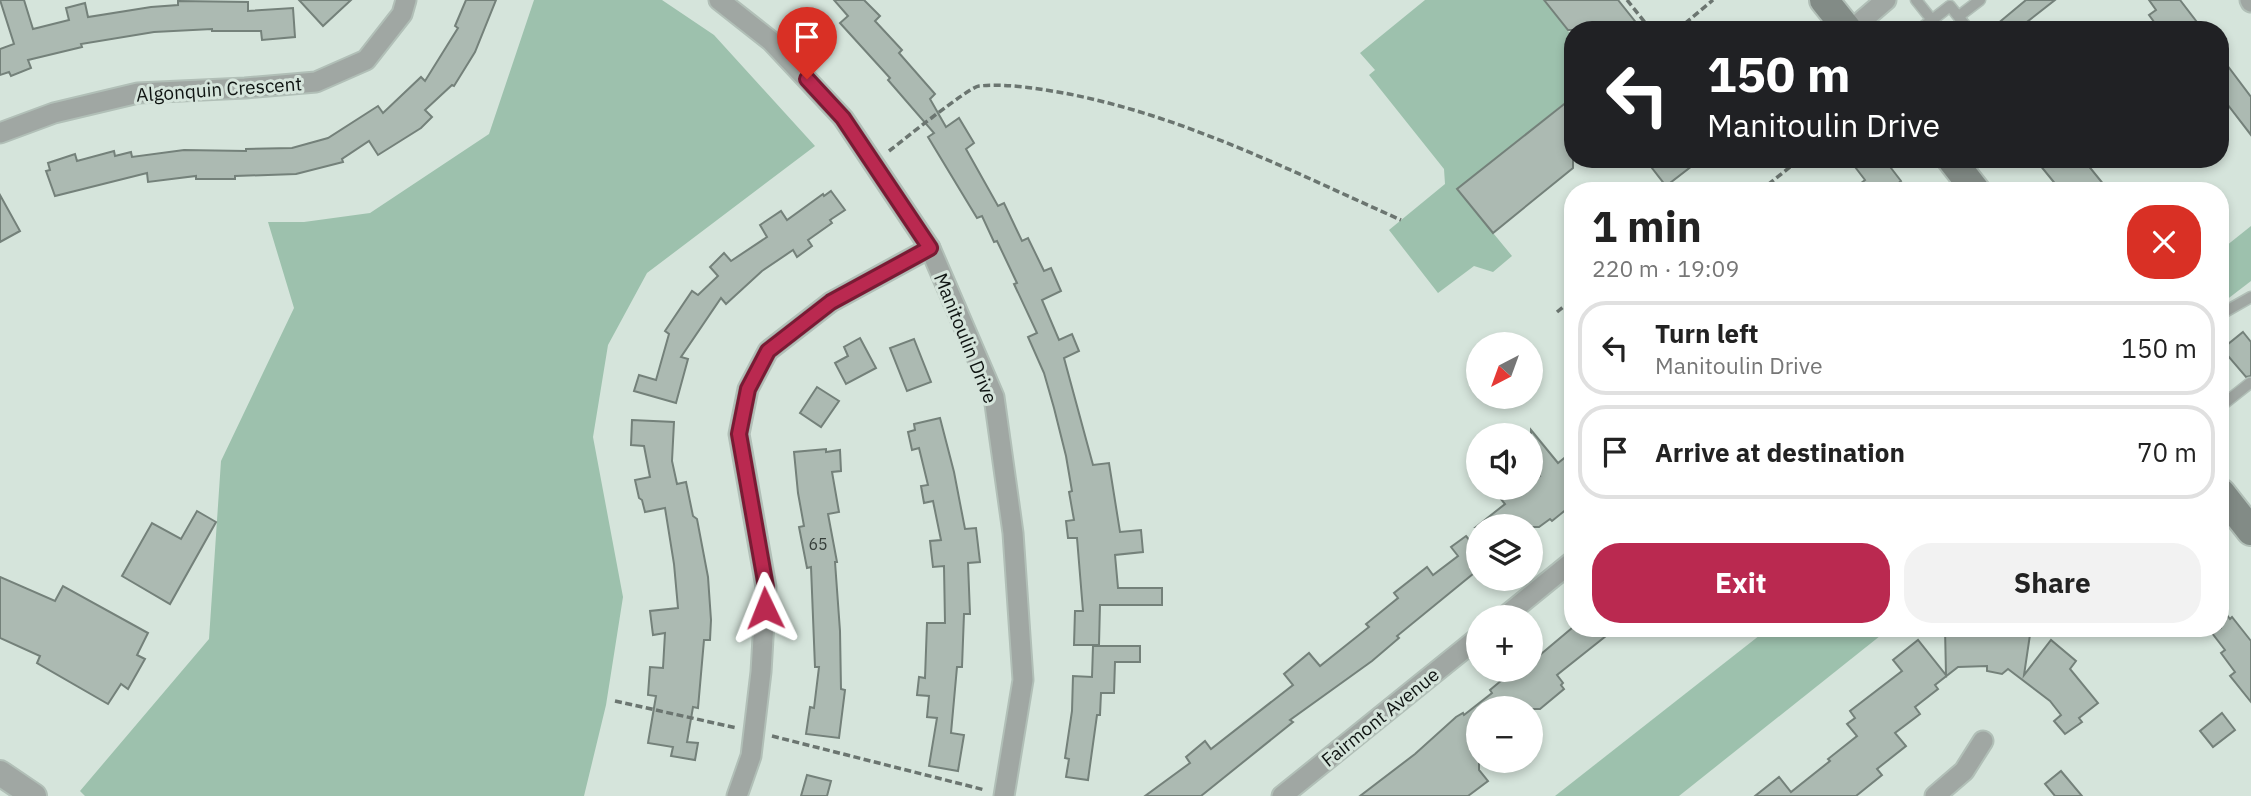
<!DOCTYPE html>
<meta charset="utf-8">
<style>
:root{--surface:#fff;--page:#f2f2f2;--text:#222;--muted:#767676;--line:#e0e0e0;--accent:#ba2950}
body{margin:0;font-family:"IBM Plex Sans",sans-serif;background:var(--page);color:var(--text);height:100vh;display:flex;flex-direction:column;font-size:26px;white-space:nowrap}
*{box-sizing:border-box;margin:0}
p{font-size:23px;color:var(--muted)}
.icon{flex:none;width:38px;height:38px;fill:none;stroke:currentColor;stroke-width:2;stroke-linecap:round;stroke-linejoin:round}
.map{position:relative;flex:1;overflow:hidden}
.drawer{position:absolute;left:1564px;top:182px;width:665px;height:455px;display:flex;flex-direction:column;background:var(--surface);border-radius:28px;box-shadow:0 4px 10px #0003}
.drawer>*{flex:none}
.banner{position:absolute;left:1564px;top:21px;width:665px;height:147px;border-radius:28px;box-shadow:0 4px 10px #0003;background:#202124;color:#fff;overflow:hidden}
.needle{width:46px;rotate:221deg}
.controls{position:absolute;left:1466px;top:332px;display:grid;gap:14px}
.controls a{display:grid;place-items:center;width:77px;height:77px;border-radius:50%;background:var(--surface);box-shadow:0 4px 10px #0003;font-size:35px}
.pin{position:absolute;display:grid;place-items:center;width:60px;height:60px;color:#fff;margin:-72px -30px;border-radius:50% 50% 50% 0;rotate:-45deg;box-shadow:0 0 7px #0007}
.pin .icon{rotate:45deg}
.me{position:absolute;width:77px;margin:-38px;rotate:358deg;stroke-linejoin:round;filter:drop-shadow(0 0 5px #0008)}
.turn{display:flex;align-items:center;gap:24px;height:147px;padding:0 28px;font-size:32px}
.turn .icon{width:91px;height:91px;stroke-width:2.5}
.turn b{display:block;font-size:49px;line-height:60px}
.round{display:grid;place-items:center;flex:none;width:74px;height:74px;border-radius:28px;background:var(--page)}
.head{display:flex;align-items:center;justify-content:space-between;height:119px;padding:0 28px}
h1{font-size:42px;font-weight:700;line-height:52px}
.button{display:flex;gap:14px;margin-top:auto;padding:14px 28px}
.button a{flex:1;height:80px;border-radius:28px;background:var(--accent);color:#fff;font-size:28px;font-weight:700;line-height:80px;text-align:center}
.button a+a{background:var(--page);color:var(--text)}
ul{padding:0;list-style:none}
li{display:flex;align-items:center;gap:21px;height:94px;margin:0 14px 10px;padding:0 14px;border:4px solid var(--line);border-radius:28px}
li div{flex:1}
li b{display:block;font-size:26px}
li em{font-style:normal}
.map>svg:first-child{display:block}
</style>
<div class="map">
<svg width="2251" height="796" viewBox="0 0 2251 796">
<rect width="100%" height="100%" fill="#d5e4db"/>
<g fill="#9dc1ad">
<polygon points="534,0 662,0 714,35 815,146 647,273 608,345 593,437 623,597 606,705 584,796 85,796 80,791 209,639 221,461 294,308 268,222 304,222 370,213 489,134"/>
<polygon points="1425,0 1543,0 1573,37 1573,96 1457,189 1512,256 1493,272 1474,266 1438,293 1389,230 1445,184 1444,169 1369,75 1375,70 1360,53"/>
<polygon points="2251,226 2251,281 2221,304 2221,250"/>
<polygon points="1769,628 1890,628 1679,796 1555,796"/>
</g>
<g fill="#acbab2" stroke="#74817a" stroke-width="2">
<polygon points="0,0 24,0 33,29 69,20 66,8 85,3 88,17 151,7 178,5 178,1 248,2 248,11 293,8 295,37 262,40 261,31 212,31 212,29 154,32 81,44 82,47 28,60 31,68 11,76 9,72 0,75 0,49 14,44"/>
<polygon points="299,0 351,0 323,26"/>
<polygon points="466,0 496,0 475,52 454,86 452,85 425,110 432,117 421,128 378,155 369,141 342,159 343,162 296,174 235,176 235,179 196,179 196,176 148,182 147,173 55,196 46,171 50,170 48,163 75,154 77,161 114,151 115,156 131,152 132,157 184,150 246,151 246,149 292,148 328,138 378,106 383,113 421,77 425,81 458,28 455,26"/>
<polygon points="834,0 864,0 880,16 875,21 902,50 899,53 935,94 930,99 946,127 959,118 974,143 966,149 998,206 1004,203 1022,241 1028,238 1044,271 1051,268 1061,291 1042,300 1059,340 1072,334 1079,351 1064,358 1093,465 1109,463 1120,532 1141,530 1143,552 1115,555 1118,588 1162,588 1162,605 1100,605 1099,645 1074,645 1075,611 1083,611 1077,538 1068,538 1066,521 1074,520 1069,492 1072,491 1066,456 1054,408 1044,373 1028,337 1037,333 1014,284 1017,283 997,241 994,242 982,216 977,218 928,137 934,133 888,80 890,78 840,23 848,16"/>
<polygon points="1544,0 1618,0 1642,30 1568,30"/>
<polygon points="2026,0 2055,0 2027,22 2034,30 1990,30"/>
<polygon points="2149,0 2180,0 2203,30 2160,30 2149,15 2156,10"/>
<polygon points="2221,57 2251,97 2251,135 2221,96"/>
<polygon points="1573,97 1573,168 1493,233 1457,189"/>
<polygon points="1645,159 1701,159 1666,186"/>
<polygon points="1849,159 1884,159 1901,181 1889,191 1851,191 1865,180"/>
<polygon points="2035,159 2083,159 2109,191 2061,191"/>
<polygon points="831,191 845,210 830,220 832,223 808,240 812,246 797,257 793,250 762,271 726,304 721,298 681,357 688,359 676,403 634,391 639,375 656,380 669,334 665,331 692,291 698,295 718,276 710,267 724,253 731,261 767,237 760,225 781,211 787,220 823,194 824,196"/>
<polygon points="0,195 20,231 0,242"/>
<polygon points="2243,332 2251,342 2251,376 2246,377 2222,349"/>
<polygon points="860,338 876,368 846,384 835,363 848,356 844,347"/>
<polygon points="914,339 931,382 907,391 890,348"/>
<polygon points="817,387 839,401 821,427 800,413"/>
<polygon points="940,418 954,472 965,529 976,528 980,562 968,563 970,614 964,614 962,667 957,667 951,733 964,735 958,771 929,766 937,718 927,717 929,696 917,695 919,677 925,678 927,623 945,623 944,566 933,567 930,541 941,540 933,501 924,503 921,486 928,485 919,448 912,450 908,432 915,430 914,424"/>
<polygon points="632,420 674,422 672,461 677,484 686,482 693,516 697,519 708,577 711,620 710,640 704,640 698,708 693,707 687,742 698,743 695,760 671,756 673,747 648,743 656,696 648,695 650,667 663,668 665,633 653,635 650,611 678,608 674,564 665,508 645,512 642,500 639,498 635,480 650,477 644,446 631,445"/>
<polygon points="1531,430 1558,463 1573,451 1573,504 1552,521 1550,519 1539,527 1476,527 1505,504 1492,488 1531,488 1531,483 1540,476 1531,464"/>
<polygon points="826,449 826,452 840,450 841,471 832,472 839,512 828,514 837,562 835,562 840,631 841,689 845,690 839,738 806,734 810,707 814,708 819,667 815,667 811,567 807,568 799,527 804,526 798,493 794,452"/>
<polygon points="197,511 216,522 170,604 122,576 152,523 181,539"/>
<polygon points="1466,536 1479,552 1479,569 1397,636 1399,638 1372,661 1290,720 1293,722 1201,796 1145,796 1190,763 1186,757 1205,741 1211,749 1293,685 1284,674 1309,653 1320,666 1369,627 1366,624 1398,598 1394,593 1427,567 1433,575 1458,556 1451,547"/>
<polygon points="0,577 55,601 63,586 148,633 137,655 145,659 128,689 121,684 108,704 37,663 40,656 0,638"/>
<polygon points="2221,607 2230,619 2232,617 2251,641 2251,702 2230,676 2235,672 2221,653 2225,650 2212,633 2221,628"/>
<polygon points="1572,628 1616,628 1557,675 1563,683 1561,685 1564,689 1540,709 1479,709 1479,770 1488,781 1468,796 1360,796 1415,754 1456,717 1463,713 1464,715 1492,693 1490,690 1514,670 1531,670 1531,642 1541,654"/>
<polygon points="1945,628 2031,628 2024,675 2051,640 2076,661 2070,669 2098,703 2079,718 2082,722 2065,734 2054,721 2061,715 2050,701 2008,669 2002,674 1987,671 1987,666 1958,667 1935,685 1938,689 1915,707 1920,714 1895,733 1906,746 1877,769 1882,775 1856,796 1755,796 1779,777 1791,792 1830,761 1828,759 1857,736 1847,724 1855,718 1850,711 1902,671 1893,660 1918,640 1946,675"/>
<polygon points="1093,646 1140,646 1140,662 1115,662 1114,693 1101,693 1100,715 1097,715 1088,780 1066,777 1069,759 1065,758 1072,711 1073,676 1092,677"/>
<polygon points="2222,713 2235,730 2213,747 2200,731"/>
<polygon points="2061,771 2082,796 2055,796 2045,784"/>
<polygon points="807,775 831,781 827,796 801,796"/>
</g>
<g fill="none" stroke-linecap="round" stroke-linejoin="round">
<g stroke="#b1bfb7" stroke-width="13">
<g id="service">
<polyline points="1916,0 1932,20 1950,6 1969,30"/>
<polyline points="1959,16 1980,0"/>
<polyline points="1919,30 1932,20"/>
<polyline points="2221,314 2251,297"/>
<polyline points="2221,406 2250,383"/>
</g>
</g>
<g stroke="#b1bfb7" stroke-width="23">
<g id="minor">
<polyline points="719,0 771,41 843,118 930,248 994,397 1013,533 1023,680 1004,796"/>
<polyline points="2250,0 2251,2"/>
<polyline points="1851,30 1886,0"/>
<polyline points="0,133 54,113 138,93 245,88 316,82 366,60 402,14 406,0"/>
<polyline points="1503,618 1573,561"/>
<polyline points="737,796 751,756 761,672 766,587 739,434 748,389 768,351 831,302 930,248"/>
<polyline points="1282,796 1479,637"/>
<polyline points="1935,796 1964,771 1983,741"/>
</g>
</g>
<g stroke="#b1bfb7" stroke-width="28">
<polyline id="tertiary" points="0,773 34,796"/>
</g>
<g stroke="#b1bfb7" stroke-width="32">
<g id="secondary">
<polyline points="1824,0 1848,30"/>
<polyline points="1951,159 1976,191"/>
<polyline points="2221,493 2251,531"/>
</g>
</g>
<g stroke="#6b7570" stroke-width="3.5" stroke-dasharray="7 3.5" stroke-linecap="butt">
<polyline points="1627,0 1651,30"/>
<polyline points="1677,30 1713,0"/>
<path d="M889 151C902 141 969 87 979 86 1007 83 1041 89 1069 94 1186 117 1293 172 1401 220"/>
<polyline points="1760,191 1800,159"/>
<polyline points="1557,312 1573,299"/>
<polyline points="615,701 737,728"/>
<polyline points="772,736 985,790"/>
</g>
<use href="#service" stroke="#a0a7a3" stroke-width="10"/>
<use href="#minor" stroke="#a0a7a3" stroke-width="19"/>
<use href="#tertiary" stroke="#a0a7a3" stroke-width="24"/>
<use href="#secondary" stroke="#828b86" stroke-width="28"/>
</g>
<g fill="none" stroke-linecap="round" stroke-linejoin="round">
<g stroke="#791b34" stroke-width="18">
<polyline id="route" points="765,608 766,587 739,434 748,389 768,351 831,302 930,248 843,118 807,79"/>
</g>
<use href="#route" stroke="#ba2950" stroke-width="12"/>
</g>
<g text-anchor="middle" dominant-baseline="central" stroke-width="6" stroke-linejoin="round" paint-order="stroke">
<g font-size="16" fill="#363e3a">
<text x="818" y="544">65</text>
</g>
<g font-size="19" fill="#0f1412" stroke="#d5e4db">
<text transform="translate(219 89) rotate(-4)">Algonquin Crescent</text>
<text transform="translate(966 338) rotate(68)">Manitoulin Drive</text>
<text transform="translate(1380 717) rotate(-39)">Fairmont Avenue</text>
</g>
</g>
</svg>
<div class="controls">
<a><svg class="needle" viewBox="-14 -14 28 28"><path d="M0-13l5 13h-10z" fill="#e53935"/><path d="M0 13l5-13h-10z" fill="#767676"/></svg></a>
<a><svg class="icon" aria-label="sound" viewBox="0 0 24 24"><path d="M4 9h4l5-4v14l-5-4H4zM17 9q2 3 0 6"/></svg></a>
<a><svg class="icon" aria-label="layers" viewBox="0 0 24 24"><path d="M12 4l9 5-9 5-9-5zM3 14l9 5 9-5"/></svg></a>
<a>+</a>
<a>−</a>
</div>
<div class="pin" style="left:807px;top:79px;background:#d93025"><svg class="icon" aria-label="arrive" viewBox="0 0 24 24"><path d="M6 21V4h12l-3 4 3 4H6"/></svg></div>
<svg class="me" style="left:765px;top:608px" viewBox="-20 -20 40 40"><path d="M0-17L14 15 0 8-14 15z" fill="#ba2950" stroke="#fff" stroke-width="4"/></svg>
<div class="banner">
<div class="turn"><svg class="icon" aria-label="left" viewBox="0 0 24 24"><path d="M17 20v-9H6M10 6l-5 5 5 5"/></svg><div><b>150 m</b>Manitoulin Drive</div></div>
</div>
<section class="drawer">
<div class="head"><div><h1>1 min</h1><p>220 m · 19:09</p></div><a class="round" style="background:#d93025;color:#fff"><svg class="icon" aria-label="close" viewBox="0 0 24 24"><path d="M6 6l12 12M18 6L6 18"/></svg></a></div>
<ul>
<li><svg class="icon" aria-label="left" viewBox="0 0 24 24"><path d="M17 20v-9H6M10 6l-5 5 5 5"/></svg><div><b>Turn left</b><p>Manitoulin Drive</p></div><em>150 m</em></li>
<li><svg class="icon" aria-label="arrive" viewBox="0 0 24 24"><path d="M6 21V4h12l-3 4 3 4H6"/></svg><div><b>Arrive at destination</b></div><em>70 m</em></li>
</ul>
<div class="button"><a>Exit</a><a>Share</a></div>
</section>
</div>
